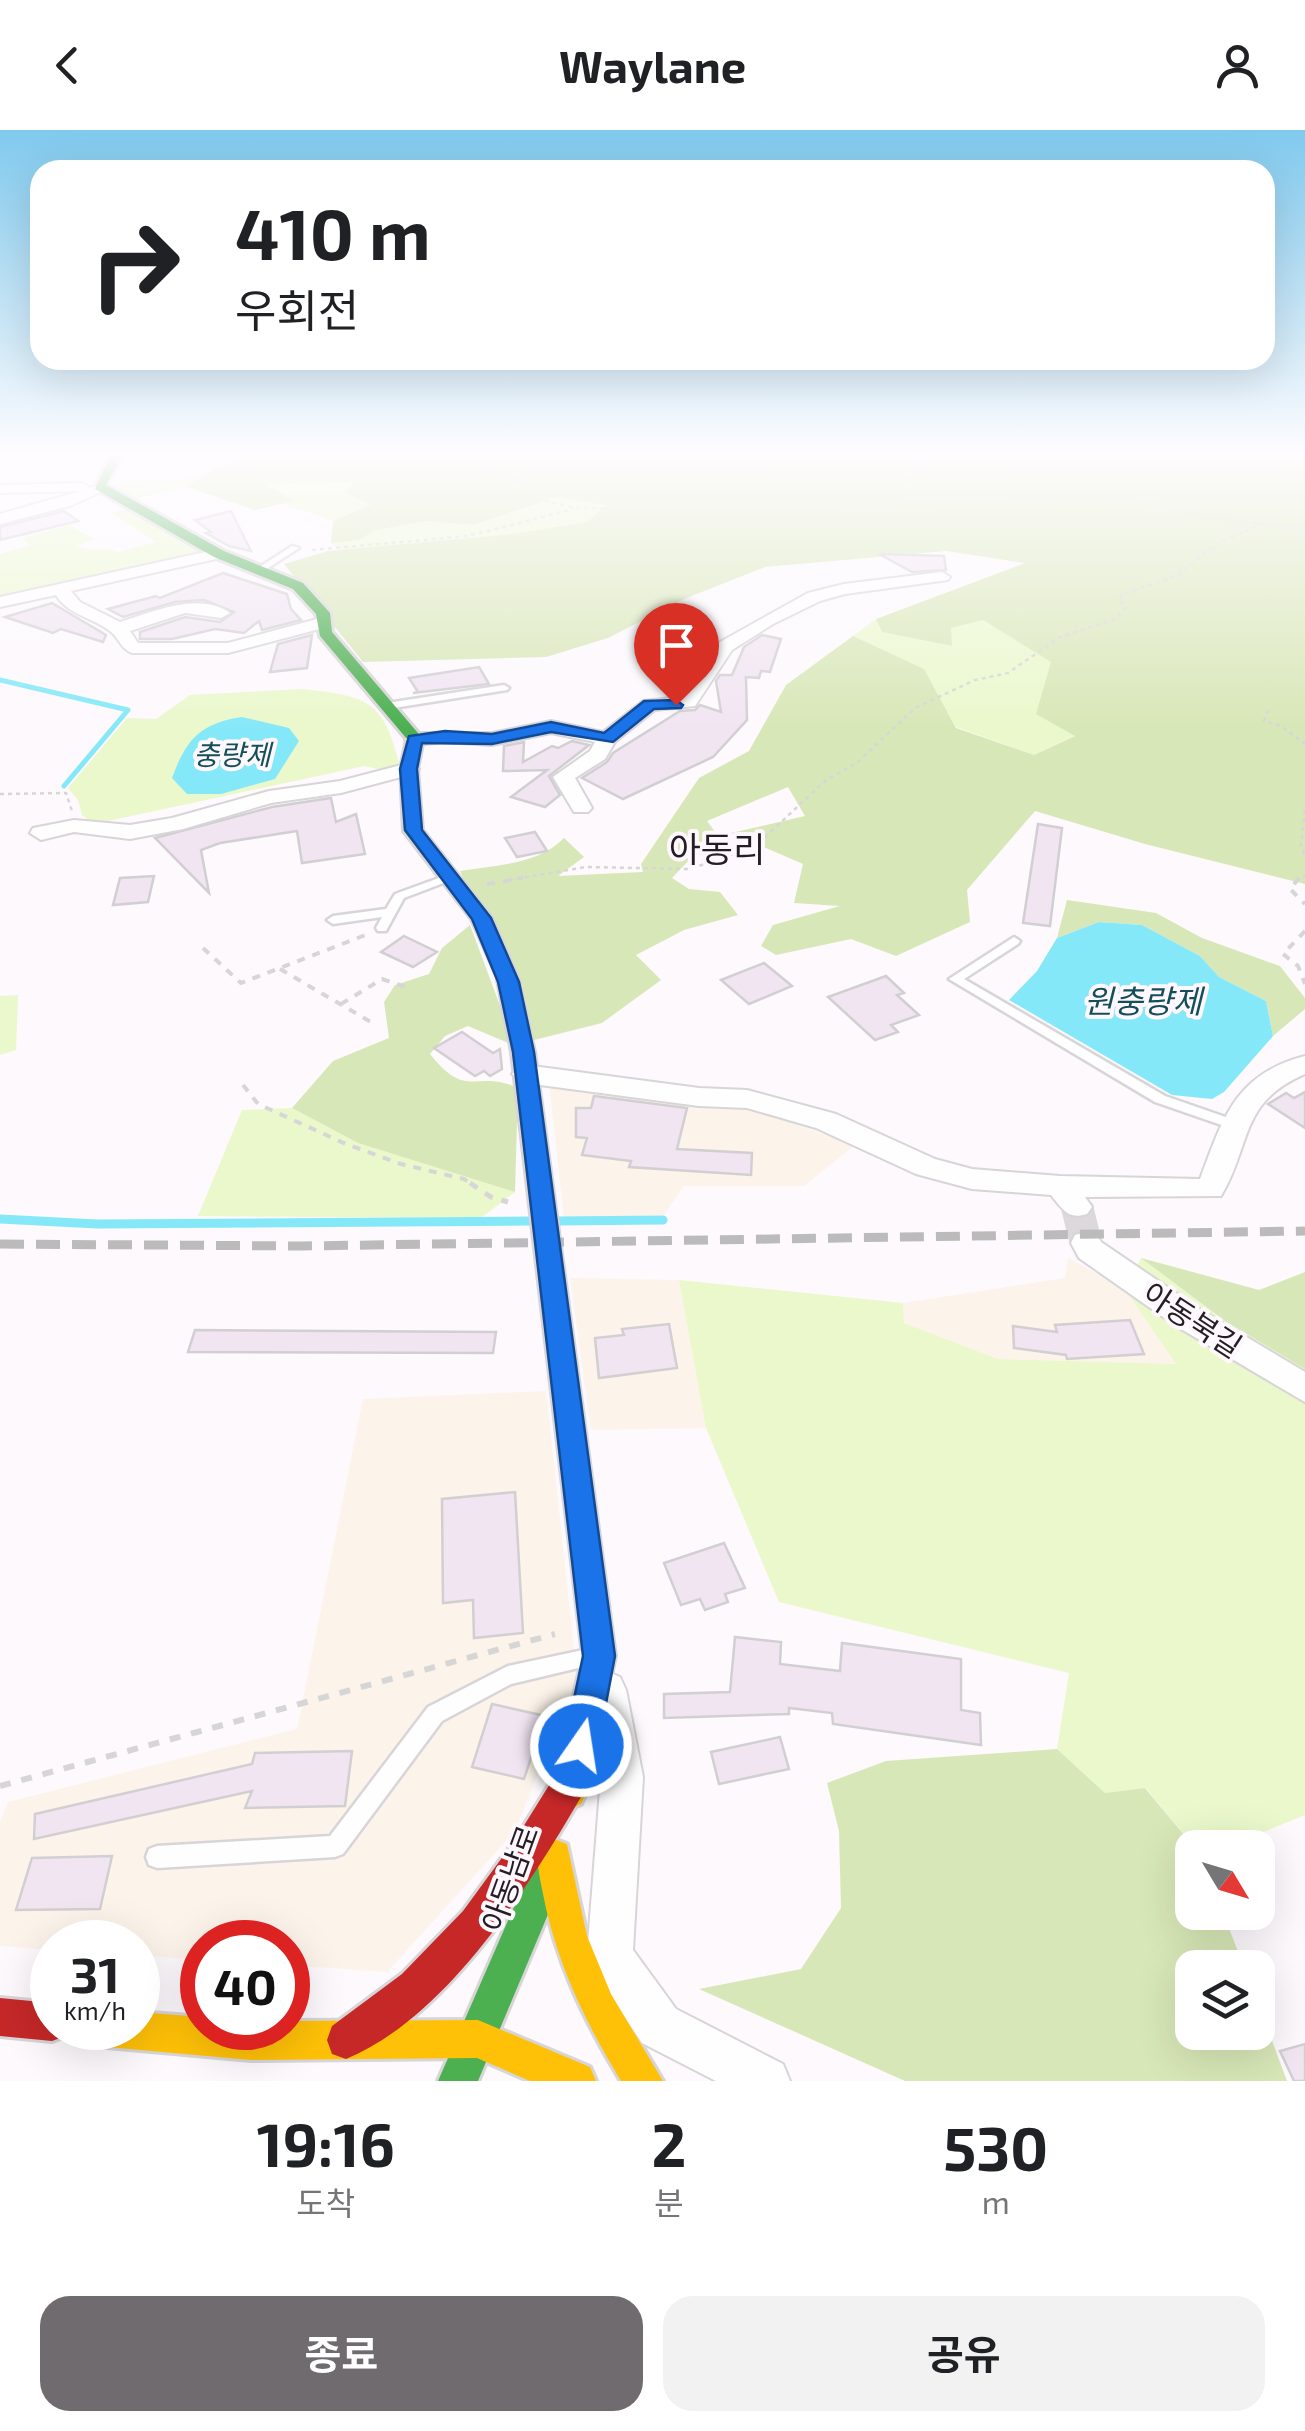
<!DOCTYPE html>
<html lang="ko">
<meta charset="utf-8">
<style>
:root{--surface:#fff;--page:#f2f2f2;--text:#202124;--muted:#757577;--accent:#6f6b6f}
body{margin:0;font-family:"Exo 2","Noto Sans KR",sans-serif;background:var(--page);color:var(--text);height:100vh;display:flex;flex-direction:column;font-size:38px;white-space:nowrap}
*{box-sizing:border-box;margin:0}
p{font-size:32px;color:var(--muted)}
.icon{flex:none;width:55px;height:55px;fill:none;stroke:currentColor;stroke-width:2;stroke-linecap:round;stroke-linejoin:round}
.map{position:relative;height:1951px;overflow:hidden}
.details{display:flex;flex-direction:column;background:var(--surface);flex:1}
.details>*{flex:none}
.banner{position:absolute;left:30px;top:30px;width:1245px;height:210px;border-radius:30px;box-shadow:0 10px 40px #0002;background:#fff;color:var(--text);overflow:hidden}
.needle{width:65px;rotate:128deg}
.fabs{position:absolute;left:1175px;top:1700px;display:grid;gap:20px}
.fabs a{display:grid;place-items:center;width:100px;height:100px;border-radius:20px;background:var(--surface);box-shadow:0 10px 40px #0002;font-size:50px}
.speed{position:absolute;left:30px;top:1790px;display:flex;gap:20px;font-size:50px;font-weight:700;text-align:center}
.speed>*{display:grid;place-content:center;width:130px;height:130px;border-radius:50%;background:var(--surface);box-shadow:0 10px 40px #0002;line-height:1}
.speed small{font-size:25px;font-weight:400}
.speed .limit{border:15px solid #d22;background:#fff;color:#111}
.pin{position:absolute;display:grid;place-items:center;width:85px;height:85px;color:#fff;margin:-102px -42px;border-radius:50% 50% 50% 0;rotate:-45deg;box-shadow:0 0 10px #0007}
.pin .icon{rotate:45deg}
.me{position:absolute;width:110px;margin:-55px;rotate:13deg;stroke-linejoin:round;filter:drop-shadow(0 0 8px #0008)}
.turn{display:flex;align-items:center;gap:35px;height:210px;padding:0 40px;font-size:45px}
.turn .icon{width:130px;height:130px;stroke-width:2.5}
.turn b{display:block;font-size:70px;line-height:85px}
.eta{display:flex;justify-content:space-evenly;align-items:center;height:170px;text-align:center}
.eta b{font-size:60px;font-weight:700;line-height:70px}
.primary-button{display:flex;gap:20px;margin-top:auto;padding:20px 40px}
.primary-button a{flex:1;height:115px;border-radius:30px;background:var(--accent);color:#fff;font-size:40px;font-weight:700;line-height:115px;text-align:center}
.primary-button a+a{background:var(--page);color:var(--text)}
header{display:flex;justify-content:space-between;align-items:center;height:130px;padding:0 40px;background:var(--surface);font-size:45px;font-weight:700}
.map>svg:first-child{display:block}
</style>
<header><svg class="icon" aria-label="back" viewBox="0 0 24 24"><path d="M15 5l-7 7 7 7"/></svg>Waylane<svg class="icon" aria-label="person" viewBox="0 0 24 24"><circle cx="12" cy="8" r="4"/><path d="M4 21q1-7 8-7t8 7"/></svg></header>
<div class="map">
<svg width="1305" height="1951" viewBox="0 0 1305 1951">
<rect width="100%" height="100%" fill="#fdf9fd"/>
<g fill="#fcf4ea">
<polygon points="549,953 751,979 855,1015 804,1056 684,1056 664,1085 564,1089"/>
<polygon points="1068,1128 1125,1159 1177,1234 998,1229 904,1193 903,1173 1065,1148"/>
<polygon points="570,1148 679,1150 706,1298 591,1300"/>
<polygon points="546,1261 577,1546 515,1701 387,1842 288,1835 288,1812 202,1812 202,1830 138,1825 138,1812 52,1812 52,1820 0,1816 0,1692 8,1672 297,1599 363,1269"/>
</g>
<g fill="#eaf8cc">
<polygon points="201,347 187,357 130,370 116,361 115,354"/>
<polygon points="357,352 346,362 372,375 333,391 281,373 292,371 265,355"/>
<polygon points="556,367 607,375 587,392 512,404 341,420 331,413 359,410 375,400 427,391 473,395"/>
<path d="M125 379 192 416 212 432 69 463 0 469V424L30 415 23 408 69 395 94 409 77 416C91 423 104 416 117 422L156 412 112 383Z"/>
<polygon points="876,489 882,502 952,516 950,498 983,490 1052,532 1076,605 1034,625 956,597 923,539 853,506"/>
<path d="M303 559C374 567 384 572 402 644L364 636 94 694 82 685 78 670 68 658 127 588 156 589 190 565Z"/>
<polygon points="18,865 16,920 0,925 0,866"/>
<polygon points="292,978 358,1013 515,1062 481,1088 198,1086 242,980"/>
<polygon points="1141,1128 1225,1191 1305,1239 1305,1685 1227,1717 1194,1717 1146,1658 1105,1663 1057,1619 1069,1543 779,1472 706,1298 679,1150 903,1173 904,1193 998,1229 1176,1234 1125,1159"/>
</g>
<g fill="#d8e7b7">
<path d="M259 326H589C627 331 668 318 706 329L715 326H907L925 330 933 326H1305V754L1145 714 1035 681 967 760 970 792 896 826 851 809 776 825 761 816 773 795 840 776 794 773 803 734 731 703 805 686 788 657 707 691 725 715 692 727 672 748 689 759 720 762 738 785 684 800 636 825 661 850 602 893 534 910 460 741C495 735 538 735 564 708L584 727 558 746 643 742 641 734 699 648 749 621 786 555 853 506 924 539 956 598 1034 625 1075 606 1036 584 1051 532 983 490 951 498 952 516 882 502 876 489 1025 433 946 421 765 437 684 469 608 508 546 527 363 532 284 434 328 421 512 404 587 392 606 375 556 367 473 395 427 391 375 400 359 410 331 413 333 391 371 375 345 362 355 352 267 355 294 371 255 380 187 357 214 338Z"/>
<polygon points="1067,770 1156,783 1202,808 1280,836 1305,868 1305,879 1273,906 1266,871 1219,847 1200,826 1142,795 1099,792 1057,808"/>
<path d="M470 795 515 916 468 896 445 906 430 924C468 972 476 938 518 958L515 1062 358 1013 292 978 333 931 389 908 384 872 395 855 429 844 442 818Z"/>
<polygon points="1141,1128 1259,1160 1305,1142 1305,1239 1225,1191"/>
<polygon points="1057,1619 1105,1663 1145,1658 1194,1717 1192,1782 1223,1783 1244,1837 1192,1838 1192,1902 1258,1902 1258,1873 1287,1951 905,1951 699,1859 801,1839 841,1778 839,1701 827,1653 886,1631"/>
</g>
<g fill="#85e8f8">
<path d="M242 587 289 598 299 611 275 649 221 664H187L172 648C186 609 201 593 242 587Z"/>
<polygon points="1099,792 1142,795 1200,826 1219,847 1266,871 1273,906 1224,962 1212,969 1172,965 1009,870 1037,841 1057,808"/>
</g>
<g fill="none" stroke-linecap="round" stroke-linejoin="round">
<polyline stroke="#85e8f8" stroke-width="5" points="0,550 128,580 64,656"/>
<g stroke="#85e8f8" stroke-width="9">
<polyline points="0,1089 97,1094 529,1091"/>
<polyline points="558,1091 663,1090"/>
</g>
</g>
<g fill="#f1e5f2" stroke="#d2cfd2" stroke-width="2.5">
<polygon points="64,381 78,391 0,410 0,397"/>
<polygon points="231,381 251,421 229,416 206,403 211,402 195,390"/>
<polygon points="879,424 944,426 946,440 912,442"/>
<polygon points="223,443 287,464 291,479 301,490 262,500 259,491 244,503 215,499 172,509 140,509 140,502 185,487 220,492 234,482 204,470 175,472 123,487 108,479 156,466 160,468"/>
<polygon points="52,473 106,505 103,512 61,499 53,503 5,487"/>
<polygon points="312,505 307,538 270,542 278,514"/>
<polygon points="762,505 781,509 770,542 761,541 759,548 746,547 747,590 713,627 623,669 582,648 607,632 613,623 680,581 695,580 700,575 721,582 716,551 720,545 732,545 744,517"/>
<polygon points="479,537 489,554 413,563 418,562 409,548"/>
<polygon points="572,611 589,615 549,646 560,665 545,677 511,667 547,640 503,641 504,616 524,612 523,632 552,616 558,618"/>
<polygon points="331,668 336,692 356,684 365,724 302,733 297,701 220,713 201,720 209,763 155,708 272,677"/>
<polygon points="1038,694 1062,698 1050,796 1023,793"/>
<polygon points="535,702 547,721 517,727 505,708"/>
<polygon points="154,746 148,772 113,775 120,748"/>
<polygon points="404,806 437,822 413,837 381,822"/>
<polygon points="764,833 792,856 749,874 721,850"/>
<polygon points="886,846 904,863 897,865 919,885 891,895 898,902 875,910 828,867"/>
<polygon points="462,902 493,923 500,919 502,939 490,946 484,941 475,946 434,918"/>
<polygon points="1305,962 1305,998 1268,974 1286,963 1294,968"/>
<polygon points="594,966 687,978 677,1019 752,1023 751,1045 629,1037 631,1031 582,1025 587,1008 576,1007 576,978 591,978"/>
<polygon points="1130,1190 1144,1224 1067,1229 1066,1225 1014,1218 1013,1196 1057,1202 1055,1195"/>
<polygon points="669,1194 677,1238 599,1248 595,1208 624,1205 622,1199"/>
<polygon points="195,1200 496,1202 493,1223 188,1222"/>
<polygon points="515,1362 523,1503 474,1508 473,1470 443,1473 442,1369"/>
<polygon points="724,1413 745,1458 725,1464 728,1472 705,1480 700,1469 681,1475 664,1433"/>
<polygon points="735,1507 781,1512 780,1534 840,1541 842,1513 961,1529 961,1580 980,1583 981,1615 833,1594 832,1583 789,1578 789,1584 664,1588 664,1564 730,1562"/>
<polygon points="492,1574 545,1586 524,1649 472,1637"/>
<polygon points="780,1607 789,1639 719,1654 711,1622"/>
<polygon points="352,1621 345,1676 245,1678 252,1661 34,1709 35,1684 252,1634 255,1623"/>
<polygon points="112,1726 100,1779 16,1780 32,1728"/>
<polygon points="1305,1914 1305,1951 1294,1951 1280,1921"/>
</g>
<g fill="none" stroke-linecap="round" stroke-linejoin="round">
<polyline stroke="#dcd8dc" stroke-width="32" stroke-dasharray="32 16" stroke-linecap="butt" points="1077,1077 1086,1113"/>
<g stroke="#d8d5d8" stroke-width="5">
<g id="lane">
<polygon points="292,416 299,418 262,442 255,440"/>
<polygon points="504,555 509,558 507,560 387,579 382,576 387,573"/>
<polygon points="450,744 456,747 454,749 404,768 386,801 378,801 376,798 382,787 333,794 327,790 333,786 386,779 395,764"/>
<polygon points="1014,807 1020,811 1018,814 964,849 1165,966 1240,992 1242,995 1240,998 1230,998 1155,972 949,849"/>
<polygon points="588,1519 595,1522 598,1528 595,1534 511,1554 442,1591 343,1724 335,1727 157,1738 149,1735 146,1727 149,1719 157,1716 330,1706 428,1577 508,1536"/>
</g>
</g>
<g stroke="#d8d5d8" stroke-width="4">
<g id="street">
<polygon points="83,353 90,358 102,354 109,358 70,376 0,394 0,384 81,361 0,363 0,355"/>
<path d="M219 419 227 424 225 427 71 461 80 472 120 492C153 482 199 461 230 483L221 488 185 483 130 501 138 513H228L321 488 327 489V497L228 523H132C121 519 119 508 110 501 92 487 68 485 56 465L0 477V467Z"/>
<polygon points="942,442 950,447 948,450 845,464 820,471 773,494 732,520 695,576 655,580 615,612 605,629 575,648 592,678 588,682 574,682 553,647 590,621 595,612 551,603 492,615 445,612 415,615 405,609 415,603 492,603 551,591 603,602 643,571 682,567 720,512 808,463 844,454"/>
<polygon points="409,633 419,639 416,643 341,663 271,673 183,699 130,709 74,702 41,710 30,703 33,698 74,690 130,695 172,688 269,661 340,651"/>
<path d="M1305 926V944C1238 973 1252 1015 1221 1066L1085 1067 1092 1077 1087 1084C1068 1090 1063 1080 1051 1065L972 1059 916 1044 816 998 747 978 699 976 525 953 512 944 525 935 699 958 747 960 836 984 935 1029 972 1039 1060 1046 1200 1049C1223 988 1235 944 1305 926Z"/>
<polygon points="1086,1102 1097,1105 1101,1112 1198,1178 1305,1242 1305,1272 1176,1196 1079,1128 1071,1113 1075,1105"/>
<polygon points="606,1541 620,1547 626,1560 643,1647 633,1820 676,1879 783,1934 790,1951 716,1951 642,1913 594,1842 587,1826 601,1647 586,1560 592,1547"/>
</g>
</g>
<g stroke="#d8d5d8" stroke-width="6">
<g id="fast">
<polygon points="110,326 122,326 106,355 224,421 303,453 330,483 332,502 423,609 417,639 422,700 491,788 518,850 515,854 501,854 472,789 404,701 401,639 407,609 320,506 316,484 293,459 214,427 95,359"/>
<polygon points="544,1733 557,1738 562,1751 478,1951 438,1951 531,1738"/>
</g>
</g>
<g stroke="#d8d5d8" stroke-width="6">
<g id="slow">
<polygon points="508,844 518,850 534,922 615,1526 586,1662 581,1674 569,1679 557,1674 552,1662 583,1526 512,922 498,850"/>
<path d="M554 1709 567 1714 587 1806 611 1864 663 1951H621C584 1890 555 1830 542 1759 539 1743 535 1730 541 1714Z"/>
<polygon points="138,1882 202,1887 202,1898 288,1898 288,1891 478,1890 590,1937 596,1951 530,1951 477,1928 251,1930 107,1917 93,1912 88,1898 138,1898"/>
</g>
</g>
<g stroke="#d8d5d8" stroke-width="6">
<g id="jam">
<path d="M573 1631 585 1636 590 1648 585 1660C532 1752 448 1887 346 1929L332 1924 327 1910 332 1896 402 1844 463 1781 515 1710 561 1636Z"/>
<polygon points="0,1868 52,1873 52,1898 69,1898 66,1906 52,1911 0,1906"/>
</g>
</g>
<g stroke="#d7d6d7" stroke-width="2.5" stroke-dasharray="4 4" stroke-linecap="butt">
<polyline points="470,326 517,351 537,369 577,378 751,381 1020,370 1093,361 1216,388 1305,399"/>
<polyline points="910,373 898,358 922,341 917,326"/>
<polyline points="312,420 468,406 573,379"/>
<polyline points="1268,580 1264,591 1281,596 1305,614"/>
<polyline points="0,664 66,663 72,681"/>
<polyline points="1305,681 1301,715 1305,727"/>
<polyline points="509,750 586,737 690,739 745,720 762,710 826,650 857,633 915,578 975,550 1008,543 1060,507 1115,489 1126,477 1119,470 1123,464 1176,446 1215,415 1262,394"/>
<polyline points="1296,750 1305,746"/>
</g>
<g stroke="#d7d6d7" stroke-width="4" stroke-dasharray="8 8" stroke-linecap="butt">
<polyline points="1299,748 1290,759 1305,774"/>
<polyline points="487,754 523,748"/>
<polyline points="1305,801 1283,824 1298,836 1305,854"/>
<polyline points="203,818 241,853 368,804"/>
<polyline points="280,839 376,895"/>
<polyline points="341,874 382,849 406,857"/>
<polyline points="243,955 258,974 346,1014 401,1034 464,1049 474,1056"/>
</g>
<polyline stroke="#d7d6d7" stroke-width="5" stroke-dasharray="9 9" stroke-linecap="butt" points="470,1053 491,1067 508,1072"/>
<polyline stroke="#d7d6d7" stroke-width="6" stroke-dasharray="11 11" stroke-linecap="butt" points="0,1656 555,1504"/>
<use href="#lane" fill="#fffeff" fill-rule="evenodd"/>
<use href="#street" fill="#fffeff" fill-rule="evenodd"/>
<use href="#fast" fill="#4caf50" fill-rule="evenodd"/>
<use href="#slow" fill="#ffc107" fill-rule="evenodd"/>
<use href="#jam" fill="#c62828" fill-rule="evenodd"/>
<polyline stroke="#bcbbbc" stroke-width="9" stroke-dasharray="24 12" stroke-linecap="butt" points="0,1114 303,1116 1305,1101"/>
</g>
<linearGradient id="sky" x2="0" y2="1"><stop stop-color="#80c9ee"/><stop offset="0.54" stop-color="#fefcfe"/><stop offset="1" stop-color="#fefcfe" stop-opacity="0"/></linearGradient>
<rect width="1305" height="599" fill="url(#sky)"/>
<polygon fill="#1a73e8" stroke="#114b97" stroke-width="2.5" points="676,570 683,575 681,578 654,579 613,612 551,602 492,614 422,613 417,639 422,700 491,788 519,852 534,922 615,1526 598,1616 593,1628 581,1633 569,1628 564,1616 583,1526 513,922 498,852 472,789 405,700 400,639 409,606 445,601 492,604 551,592 604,603 644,571"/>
<g text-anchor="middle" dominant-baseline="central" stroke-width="8" stroke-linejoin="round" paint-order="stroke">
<g font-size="28" font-style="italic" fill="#124f58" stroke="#fff7fe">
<text x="232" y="624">충량제</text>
</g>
<g font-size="30" fill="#221e22" stroke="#fff7fe">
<text transform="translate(1193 1189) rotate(33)">아동북길</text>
<text transform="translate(509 1748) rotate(-70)">아동남로</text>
</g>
<g font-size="32" font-style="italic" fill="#124f58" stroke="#fff7fe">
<text x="1143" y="870">원충량제</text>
</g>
<g font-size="35" fill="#221e22" stroke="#fff7fe">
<text x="717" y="718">아동리</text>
</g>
</g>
</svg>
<div class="fabs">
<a><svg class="needle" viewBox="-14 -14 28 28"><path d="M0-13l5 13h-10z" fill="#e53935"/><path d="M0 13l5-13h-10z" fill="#757577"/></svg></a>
<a><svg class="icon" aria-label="layers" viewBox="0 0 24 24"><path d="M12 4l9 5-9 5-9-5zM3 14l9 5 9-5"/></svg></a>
</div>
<div class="speed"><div>31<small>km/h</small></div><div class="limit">40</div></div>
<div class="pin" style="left:676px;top:575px;background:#d93025"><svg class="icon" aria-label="arrive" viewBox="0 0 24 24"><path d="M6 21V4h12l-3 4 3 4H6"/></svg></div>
<svg class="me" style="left:581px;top:1616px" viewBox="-20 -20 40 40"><circle r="17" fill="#1a73e8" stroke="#fff" stroke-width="3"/><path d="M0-11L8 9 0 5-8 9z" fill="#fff"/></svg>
<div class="banner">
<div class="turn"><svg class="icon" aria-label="right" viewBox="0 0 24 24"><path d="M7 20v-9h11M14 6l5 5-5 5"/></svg><div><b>410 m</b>우회전</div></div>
</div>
</div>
<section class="details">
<div class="eta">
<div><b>19:16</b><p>도착</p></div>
<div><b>2</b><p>분</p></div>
<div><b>530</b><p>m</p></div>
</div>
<div class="primary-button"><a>종료</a><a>공유</a></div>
</section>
